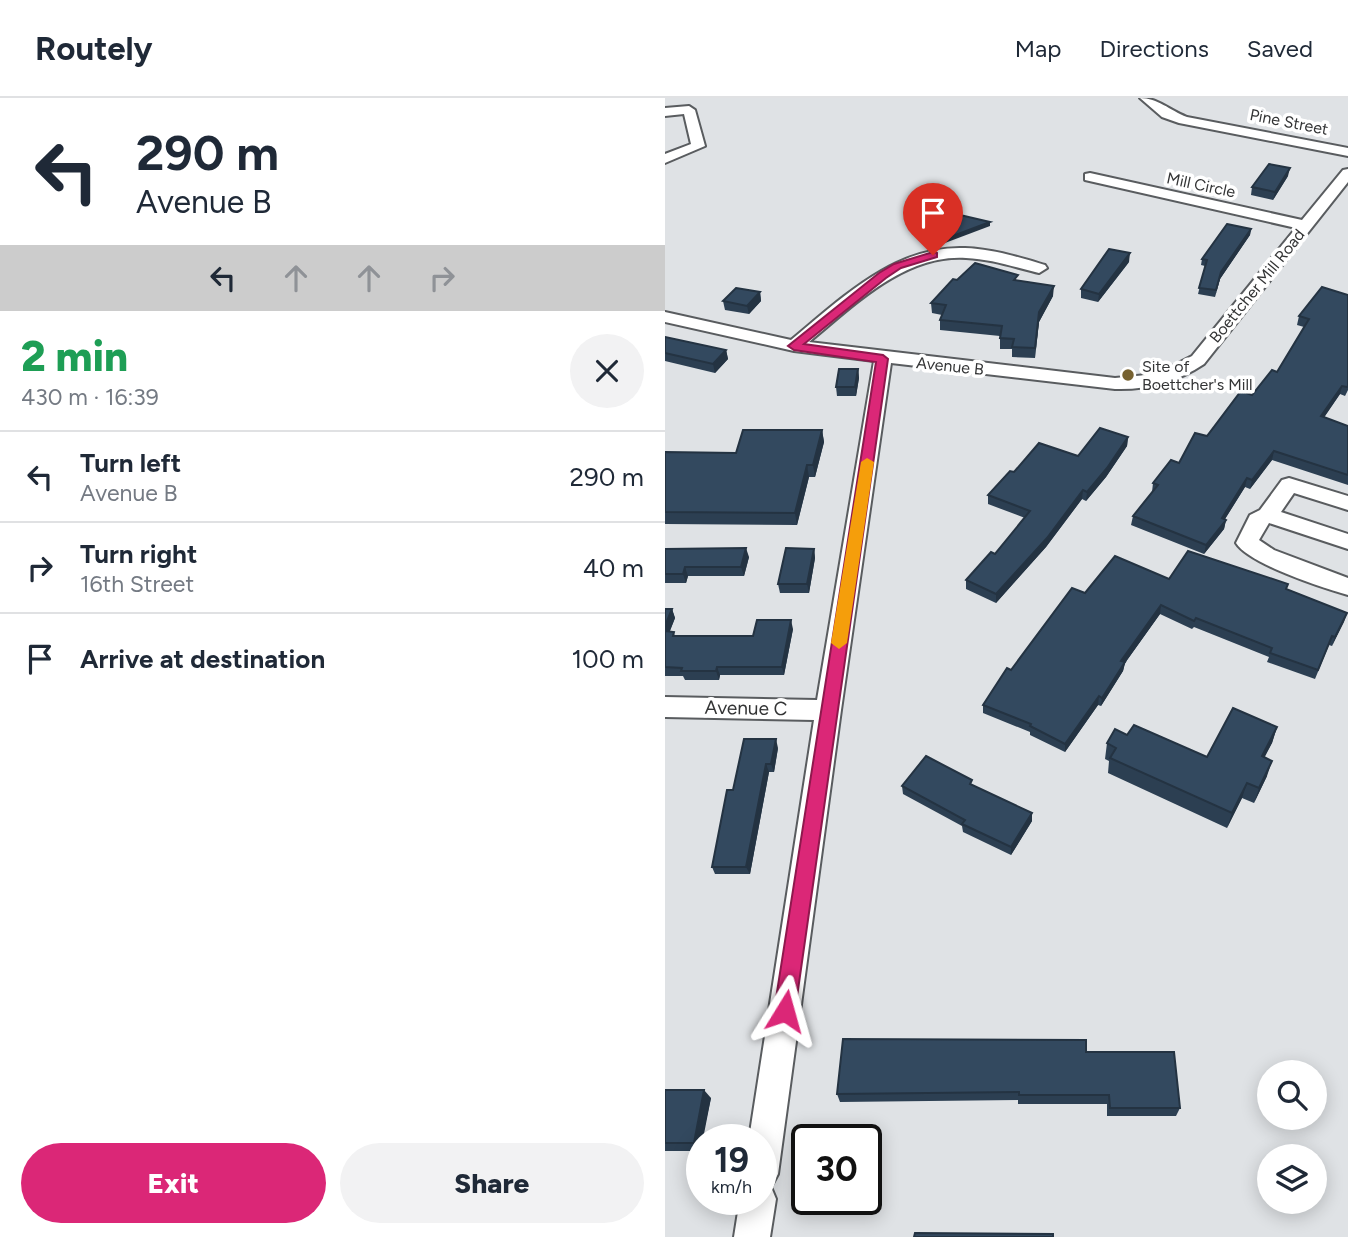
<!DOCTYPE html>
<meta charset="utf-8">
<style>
:root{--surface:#fff;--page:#f2f2f3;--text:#1f2937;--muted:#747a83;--line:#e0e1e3;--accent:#db2777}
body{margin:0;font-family:Figtree,sans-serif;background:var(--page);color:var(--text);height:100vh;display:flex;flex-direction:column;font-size:26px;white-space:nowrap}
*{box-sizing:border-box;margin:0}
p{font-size:23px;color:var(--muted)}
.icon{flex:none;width:38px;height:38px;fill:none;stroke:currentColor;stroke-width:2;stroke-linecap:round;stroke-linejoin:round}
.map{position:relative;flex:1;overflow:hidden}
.panel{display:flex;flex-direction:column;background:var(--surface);width:665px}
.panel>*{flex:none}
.hud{background:#fff;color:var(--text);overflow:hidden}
.controls{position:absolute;left:592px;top:962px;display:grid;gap:14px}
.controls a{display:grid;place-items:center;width:70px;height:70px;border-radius:50%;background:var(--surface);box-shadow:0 4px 18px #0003;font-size:35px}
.speed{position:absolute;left:21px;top:1026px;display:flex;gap:14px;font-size:35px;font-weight:700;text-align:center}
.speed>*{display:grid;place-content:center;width:91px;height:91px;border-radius:50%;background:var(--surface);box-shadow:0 4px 18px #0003;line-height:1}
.speed small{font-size:18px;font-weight:400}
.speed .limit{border:4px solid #111;border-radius:10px;background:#fff;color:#111}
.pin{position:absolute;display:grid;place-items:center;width:60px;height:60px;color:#fff;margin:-72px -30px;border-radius:50% 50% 50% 0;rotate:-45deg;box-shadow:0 0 7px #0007}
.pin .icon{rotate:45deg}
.me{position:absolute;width:77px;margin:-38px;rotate:8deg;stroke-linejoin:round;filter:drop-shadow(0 0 5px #0008)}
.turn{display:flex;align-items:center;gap:24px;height:147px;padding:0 21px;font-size:32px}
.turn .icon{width:91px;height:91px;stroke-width:2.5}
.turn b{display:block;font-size:49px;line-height:60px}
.lanes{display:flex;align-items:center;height:66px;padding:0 21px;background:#0003;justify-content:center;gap:35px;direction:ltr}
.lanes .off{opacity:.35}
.round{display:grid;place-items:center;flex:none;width:74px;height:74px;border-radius:37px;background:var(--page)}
.head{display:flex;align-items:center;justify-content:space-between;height:119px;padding:0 21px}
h1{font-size:42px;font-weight:800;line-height:52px;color:#1e9e55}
.button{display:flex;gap:14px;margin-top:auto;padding:14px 21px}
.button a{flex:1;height:80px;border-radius:42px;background:var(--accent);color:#fff;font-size:28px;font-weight:800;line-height:80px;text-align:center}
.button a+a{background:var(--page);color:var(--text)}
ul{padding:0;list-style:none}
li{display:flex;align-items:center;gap:21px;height:91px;padding:0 21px;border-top:2px solid var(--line)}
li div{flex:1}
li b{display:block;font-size:26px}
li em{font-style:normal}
header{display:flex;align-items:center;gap:42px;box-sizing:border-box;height:98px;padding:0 35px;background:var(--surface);border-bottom:2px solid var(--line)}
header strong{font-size:33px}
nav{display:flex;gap:38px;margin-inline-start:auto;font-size:24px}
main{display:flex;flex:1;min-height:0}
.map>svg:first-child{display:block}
</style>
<header>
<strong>Routely</strong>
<nav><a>Map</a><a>Directions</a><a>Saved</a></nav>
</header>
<main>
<section class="panel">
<div class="hud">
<div class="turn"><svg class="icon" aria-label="left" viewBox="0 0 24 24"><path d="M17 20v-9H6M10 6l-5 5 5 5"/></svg><div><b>290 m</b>Avenue B</div></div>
<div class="lanes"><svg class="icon" aria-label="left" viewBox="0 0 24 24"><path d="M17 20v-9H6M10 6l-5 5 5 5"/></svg><svg class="icon off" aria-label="ahead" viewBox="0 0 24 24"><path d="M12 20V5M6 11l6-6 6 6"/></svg><svg class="icon off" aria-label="ahead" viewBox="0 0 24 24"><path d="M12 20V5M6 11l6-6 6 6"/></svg><svg class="icon off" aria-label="right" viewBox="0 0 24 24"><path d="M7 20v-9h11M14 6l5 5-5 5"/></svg></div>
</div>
<div class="head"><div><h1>2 min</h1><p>430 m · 16:39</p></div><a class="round"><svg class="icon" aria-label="close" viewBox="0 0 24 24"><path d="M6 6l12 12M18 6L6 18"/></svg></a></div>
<ul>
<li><svg class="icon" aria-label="left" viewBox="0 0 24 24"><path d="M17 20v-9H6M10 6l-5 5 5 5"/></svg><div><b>Turn left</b><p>Avenue B</p></div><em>290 m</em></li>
<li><svg class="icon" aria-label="right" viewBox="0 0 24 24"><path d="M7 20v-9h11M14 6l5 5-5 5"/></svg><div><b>Turn right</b><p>16th Street</p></div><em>40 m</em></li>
<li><svg class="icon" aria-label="arrive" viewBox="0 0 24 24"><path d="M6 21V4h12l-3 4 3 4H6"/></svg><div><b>Arrive at destination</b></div><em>100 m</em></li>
</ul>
<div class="button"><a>Exit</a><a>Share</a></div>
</section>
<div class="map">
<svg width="683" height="1139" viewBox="0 0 683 1139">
<rect width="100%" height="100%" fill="#dfe2e5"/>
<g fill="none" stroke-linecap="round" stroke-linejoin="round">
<g stroke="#595c5f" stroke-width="4">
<g id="minor">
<path d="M475 0C493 0 504 12 522 19L683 50V58L514 25 497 19Z"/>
<polygon points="24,8 30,12 40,48 0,65 0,56 26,46 19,16 0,18 0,10"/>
<path d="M683 71V84L539 266C512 284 484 292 450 291L226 265 176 612 113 1076 106 1089 111 1101 105 1139H69L75 1101H96V1041H84L149 622 0 619V599L152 602 209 263 129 253 0 224V214L126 242C176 201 230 147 300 150 328 151 353 159 380 167L382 170 374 175C349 169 326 161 301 160 239 156 188 208 144 244L450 280 492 276 527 258 631 130 420 82V76L425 75 637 122 678 72Z"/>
<path d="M624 380 683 398V412L629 395 616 414 683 436V451L604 425 594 442 609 452 683 480V497C658 490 584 466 571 445L585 417 595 412 617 382Z"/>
</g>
</g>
<use href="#minor" fill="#fff" fill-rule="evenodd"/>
</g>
<g fill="#2c3f52">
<polygon points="623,78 608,102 586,97 587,89"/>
<polygon points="586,131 585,137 555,181 550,199 533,196 540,168 536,167 537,161"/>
<polygon points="464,164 433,204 416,200 416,191"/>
<polygon points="292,182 353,183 388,198 374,224 370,260 347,259 347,251 335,251 335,238 275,232 275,222 277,217 267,215 266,205"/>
<polygon points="95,194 96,203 84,216 60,212 58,203"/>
<polygon points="683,197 683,292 680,298 675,296 659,319 683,328 683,387 607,362 585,391 580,389 560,421 561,422 559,431 539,456 466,427 468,418 487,394 488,385 514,365 542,338 612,274 639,229 632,227 634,218"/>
<polygon points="0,239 61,252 63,261 50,275 0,263"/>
<polygon points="193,271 194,280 191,298 172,298 171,289"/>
<polygon points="157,332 159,344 150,379 144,379 132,427 0,426 0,354 71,355"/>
<polygon points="463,339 462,348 441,379 421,403 417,401 381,449 331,505 301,491 301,482 330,456 360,420 323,406 323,397 413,358"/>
<polygon points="0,451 84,459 79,478 23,478 21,485 0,485"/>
<polygon points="149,451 150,460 144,495 115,495 113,486"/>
<polygon points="504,481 622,491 682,515 667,548 664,547 650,581 602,564 604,559 529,529 527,531 495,516 460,565 458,573 436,608 433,607 400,654 365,637 365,634 318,615 318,607 346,572 420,495"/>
<polygon points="0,511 7,511 10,520 5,533 11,538 88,538 128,531 119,577 55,577 54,582 20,582 18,578 0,578"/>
<polygon points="612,629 607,645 599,659 602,678 589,705 577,700 562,730 443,675 444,663 440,661 442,645 462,637 542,659"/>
<polygon points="113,650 109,674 104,674 85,776 50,776 47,769 68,692"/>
<polygon points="308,687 367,723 346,757 298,734 297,728 238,696 237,688"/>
<polygon points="421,954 515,1010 511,1018 442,1018 442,1006 353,1006 353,1002 175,1004 172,996"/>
<polygon points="0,992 46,1000 37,1041 36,1053 0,1053"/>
</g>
<g fill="#243342">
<polygon points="625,70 623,78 608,102 610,94"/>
<polygon points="325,124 325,128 264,151 264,147"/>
<polygon points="586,131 585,137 555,181 550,199 556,174"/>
<polygon points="465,155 464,164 433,204 434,196"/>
<polygon points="389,188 388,198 374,224 370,260 374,214"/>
<polygon points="95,194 96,203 84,216 82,208"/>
<polygon points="61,252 63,261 50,275 48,266"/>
<polygon points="193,271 194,280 191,298 190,289"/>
<polygon points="677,288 675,296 654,327 656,318"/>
<polygon points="157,332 159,344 150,379 148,367"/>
<polygon points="463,339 462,348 441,379 421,403 422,394"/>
<polygon points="609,353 607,362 585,391 587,382"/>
<polygon points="142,367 144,379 132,427 130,415"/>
<polygon points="582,380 580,389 555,429 557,420"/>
<polygon points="418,392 417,401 381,449 331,505 331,496"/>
<polygon points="561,422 559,431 539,456 541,447"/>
<polygon points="81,450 84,459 79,478 76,469"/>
<polygon points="149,451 150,460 144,495 142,486"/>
<polygon points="20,469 23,478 21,485 18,476"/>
<polygon points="496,507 495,516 460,565 458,573 436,608 437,600 456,563"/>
<polygon points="7,511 10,520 1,542 0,538 0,528"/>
<polygon points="682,515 679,524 667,548 670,539"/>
<polygon points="126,522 128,531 119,577 117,569"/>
<polygon points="52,569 55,577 54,582 51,573"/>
<polygon points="434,598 433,607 400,654 400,646"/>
<polygon points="612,629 607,645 592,674 597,658"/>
<polygon points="111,641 113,650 109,674 106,666"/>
<polygon points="607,663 602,678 589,705 594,690"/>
<polygon points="101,666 104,674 85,776 81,769"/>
<polygon points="582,685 577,700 562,730 567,715"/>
<polygon points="367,715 367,723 346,757 346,749"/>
<polygon points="39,992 46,1000 38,1041 37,1041 36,1053 29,1045"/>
</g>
<g fill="#33495f" stroke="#243342" stroke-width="2">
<polygon points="604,66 625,70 610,94 587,89"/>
<polygon points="295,117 325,124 264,147"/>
<polygon points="562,126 586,131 556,174 551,192 534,190 542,162 537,161"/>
<polygon points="444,151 465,155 434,196 416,191"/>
<polygon points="310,165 353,177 349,182 389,188 374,214 370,250 347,249 349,241 335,240 337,228 275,222 281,207 266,205 288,181 292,182"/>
<polygon points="657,189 683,197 683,288 682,289 677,288 656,318 683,328 683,377 609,353 587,382 582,380 557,420 561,422 541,447 468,418 493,387 488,385 506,362 514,365 530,335 542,338 576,293 587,297 607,272 612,274 644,221 634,218"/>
<polygon points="71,190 95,194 82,208 58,203"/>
<polygon points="0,239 61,252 48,266 0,255"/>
<polygon points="174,271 193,271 190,289 171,289"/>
<polygon points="435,330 463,339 442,370 422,394 418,392 382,440 331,496 301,482 326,454 330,456 365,413 323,397 345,373 349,374 374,345 413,358"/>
<polygon points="78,332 157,332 148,367 142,367 130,415 0,414 0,354 71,355"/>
<polygon points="81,450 76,469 20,469 18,476 0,476 0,451"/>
<polygon points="121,450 149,451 142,486 113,486"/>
<polygon points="523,453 623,486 621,491 682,515 670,539 667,538 653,572 605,555 607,550 531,520 529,523 496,507 456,563 460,564 437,600 434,598 400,646 365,628 366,626 318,607 342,570 346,572 407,490 420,495 450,458 504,481"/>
<polygon points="0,511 7,511 0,528"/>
<polygon points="92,522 126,522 117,569 52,569 51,573 16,573 17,570 0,569 0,533 9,534 8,538 88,538"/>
<polygon points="568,610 612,629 597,658 607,663 594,690 582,685 567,715 445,660 451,650 442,645 450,631 462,637 469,627 542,659"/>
<polygon points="79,641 111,641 106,666 101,666 81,769 47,769 62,692 68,692"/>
<polygon points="261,658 307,682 305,686 367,715 346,749 297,726 300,722 237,688"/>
<polygon points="178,941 421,942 421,954 509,954 515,1010 445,1010 444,997 354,997 354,994 172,996"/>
<polygon points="0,992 39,992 29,1045 0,1045"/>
<polygon points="250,1135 388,1136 388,1139 249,1139"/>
</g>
<polygon fill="#db2777" stroke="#8e194d" stroke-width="2" points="268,154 272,155 272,159 236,170 221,180 139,246 218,257 223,261 130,913 127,920 120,923 112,920 109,913 211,264 129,252 123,248 214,175 229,166"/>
<polygon fill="#f59e0b" points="202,360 209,364 182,545 174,551 166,545 196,364"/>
<circle fill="#766130" stroke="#fff" stroke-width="2.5" cx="463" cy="277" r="7"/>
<g text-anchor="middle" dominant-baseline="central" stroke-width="7" stroke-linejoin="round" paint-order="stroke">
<g font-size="16" fill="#333435" stroke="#fff">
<text transform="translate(624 24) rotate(11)">Pine Street</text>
<text transform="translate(536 87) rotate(12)">Mill Circle</text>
<text transform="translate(592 188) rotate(-51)">Boettcher Mill Road</text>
<text transform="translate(285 268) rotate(6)">Avenue B</text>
</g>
<g font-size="16" fill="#333435" stroke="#fff" text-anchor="start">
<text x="477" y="268">Site of<tspan x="477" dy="18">Boettcher's Mill</tspan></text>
</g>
<g font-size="19" fill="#333435" stroke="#fff">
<text transform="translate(81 610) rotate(1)">Avenue C</text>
</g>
</g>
</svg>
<div class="controls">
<a><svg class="icon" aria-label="search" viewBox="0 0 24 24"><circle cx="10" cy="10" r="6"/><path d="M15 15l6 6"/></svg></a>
<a><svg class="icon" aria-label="layers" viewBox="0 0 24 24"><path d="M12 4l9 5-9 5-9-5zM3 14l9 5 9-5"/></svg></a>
</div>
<div class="speed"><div>19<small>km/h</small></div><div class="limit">30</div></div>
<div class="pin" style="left:268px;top:157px;background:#d93025"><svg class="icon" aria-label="arrive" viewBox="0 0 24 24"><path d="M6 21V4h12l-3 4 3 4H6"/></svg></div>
<svg class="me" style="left:120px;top:913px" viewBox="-20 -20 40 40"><path d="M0-17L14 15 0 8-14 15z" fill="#db2777" stroke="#fff" stroke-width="4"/></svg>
</div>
</main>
